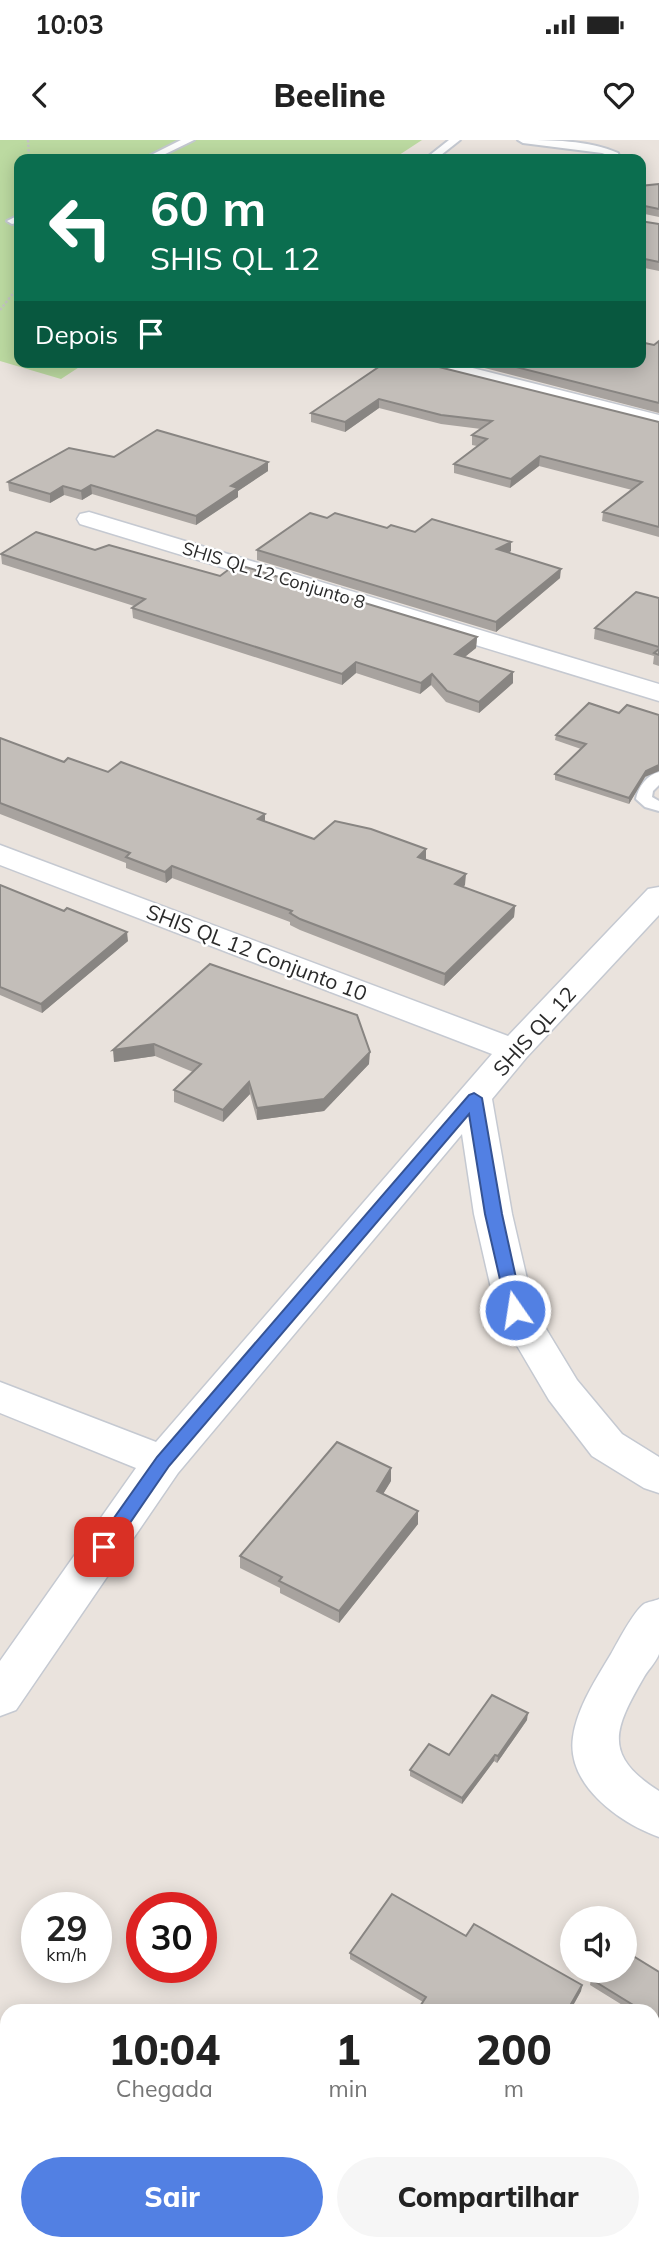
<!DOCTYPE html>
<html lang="pt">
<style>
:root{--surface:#fff;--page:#f6f6f6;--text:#222;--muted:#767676;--accent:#5280e3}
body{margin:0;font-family:Mulish,sans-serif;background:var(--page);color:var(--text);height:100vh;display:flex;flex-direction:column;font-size:26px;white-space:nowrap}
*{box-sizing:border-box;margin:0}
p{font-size:23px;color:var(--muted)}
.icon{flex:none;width:38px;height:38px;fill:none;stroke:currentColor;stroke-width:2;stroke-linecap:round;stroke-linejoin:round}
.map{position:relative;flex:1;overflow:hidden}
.side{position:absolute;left:0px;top:1864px;width:660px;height:247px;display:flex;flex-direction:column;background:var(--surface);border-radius:21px 21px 0 0;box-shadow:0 4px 18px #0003}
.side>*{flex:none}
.hud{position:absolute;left:14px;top:14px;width:632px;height:214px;border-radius:14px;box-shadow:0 4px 18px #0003;background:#0b6e4f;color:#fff;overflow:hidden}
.buttons{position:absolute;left:560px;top:1766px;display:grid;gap:14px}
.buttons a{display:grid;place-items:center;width:77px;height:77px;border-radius:50%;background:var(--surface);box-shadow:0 4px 18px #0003;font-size:35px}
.speed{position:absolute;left:21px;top:1752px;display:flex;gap:14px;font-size:35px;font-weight:700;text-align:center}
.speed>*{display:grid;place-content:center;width:91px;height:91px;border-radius:50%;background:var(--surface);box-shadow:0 4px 18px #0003;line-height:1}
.speed small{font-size:18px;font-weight:400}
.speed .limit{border:10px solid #d22;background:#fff;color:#111}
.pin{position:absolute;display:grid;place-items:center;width:60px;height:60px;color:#fff;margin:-30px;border-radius:14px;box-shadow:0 4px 10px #0006}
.me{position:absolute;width:77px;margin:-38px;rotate:347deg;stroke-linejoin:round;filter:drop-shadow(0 0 5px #0008)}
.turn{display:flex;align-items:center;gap:24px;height:147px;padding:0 21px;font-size:32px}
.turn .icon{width:91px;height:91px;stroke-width:2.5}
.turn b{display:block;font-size:49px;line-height:60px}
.then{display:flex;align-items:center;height:66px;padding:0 21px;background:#0003;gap:14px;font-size:26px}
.eta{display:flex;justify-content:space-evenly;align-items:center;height:119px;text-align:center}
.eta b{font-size:42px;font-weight:800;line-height:49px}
.action{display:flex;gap:14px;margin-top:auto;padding:14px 21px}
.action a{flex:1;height:80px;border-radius:42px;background:var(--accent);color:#fff;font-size:28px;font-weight:800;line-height:80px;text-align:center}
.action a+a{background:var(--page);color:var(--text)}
.status{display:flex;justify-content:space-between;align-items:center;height:49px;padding:0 35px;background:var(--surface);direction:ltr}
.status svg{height:19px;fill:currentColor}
header{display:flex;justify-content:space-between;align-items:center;height:91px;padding:0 21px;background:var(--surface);font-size:32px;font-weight:800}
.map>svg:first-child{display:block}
</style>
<div class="status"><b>10:03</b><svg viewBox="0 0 49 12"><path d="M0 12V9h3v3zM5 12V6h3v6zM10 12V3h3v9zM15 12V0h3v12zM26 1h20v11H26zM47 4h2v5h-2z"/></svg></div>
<header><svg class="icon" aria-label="back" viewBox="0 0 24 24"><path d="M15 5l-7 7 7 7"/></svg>Beeline<svg class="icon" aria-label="heart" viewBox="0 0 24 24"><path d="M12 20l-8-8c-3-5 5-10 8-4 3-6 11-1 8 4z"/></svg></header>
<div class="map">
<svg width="659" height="2110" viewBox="0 0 659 2110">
<rect width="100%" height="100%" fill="#eae3dd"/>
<polygon fill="#bcdaa1" points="0,0 422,0 393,19 19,19 19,222 87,222 61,239 0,221"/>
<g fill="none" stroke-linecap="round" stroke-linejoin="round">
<g stroke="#c5c9d1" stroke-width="4">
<g id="service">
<polygon points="181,0 194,0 155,19 143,19"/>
<polygon points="449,0 460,0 436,19 425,19"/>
<path d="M518 0C550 0 589 0 618 13L620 19H610V16L602 13 523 3Z"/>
<polygon points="19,75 19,82 12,84 7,81"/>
<path d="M659 632V645L653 651 652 657 659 661V671L645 667 636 659C638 647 647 635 659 632Z"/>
</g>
</g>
<g stroke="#c5c9d1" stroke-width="3">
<g id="minor">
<polygon points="410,222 449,222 659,275 659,289 413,227"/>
<polygon points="89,372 659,544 659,561 80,384 77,379 80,374"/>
<polygon points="0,705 508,896 648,749 659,747 659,775 526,918 492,959 512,1074 534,1169 577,1240 622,1294 659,1317 659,1353 644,1348 592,1316 549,1260 496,1170 474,1074 462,994 178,1333 16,1570 0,1576 0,1521 136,1328 0,1273 0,1242 156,1302 492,914 0,725"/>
<path d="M659 1459C659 1473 659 1502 659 1514 656 1522 648 1530 644 1537 614 1589 602 1615 659 1651V1697C620 1683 566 1645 573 1597 577 1568 596 1539 611 1514 618 1502 633 1472 644 1464 647 1462 655 1461 659 1459Z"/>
<polygon points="0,1938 7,1941 7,2012 0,2009"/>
<polygon points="20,2104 76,2104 79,2110 23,2110"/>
</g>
</g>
<g stroke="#c3c3c3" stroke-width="2.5" stroke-dasharray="2.5 2" stroke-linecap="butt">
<polyline points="28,0 29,19"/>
<polyline points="0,170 19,146"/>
</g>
<use href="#service" fill="#fff" fill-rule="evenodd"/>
<use href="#minor" fill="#fff" fill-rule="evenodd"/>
</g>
<g fill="#a8a39f">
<polygon points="659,44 659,77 640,73 640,46"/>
<polygon points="640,81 659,84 659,131 640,127"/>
<polygon points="659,201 659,273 461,222 640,222 654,205"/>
<polygon points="386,222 659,282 659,397 602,381 603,372 632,350 539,326 510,348 454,333 454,324 477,306 472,305 472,295 481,289 441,284 379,268 345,292 311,282 311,273"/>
<polygon points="114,317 268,322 268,331 238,351 238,357 196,385 92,354 82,360 64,355 50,363 9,351 8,342"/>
<polygon points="387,388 415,392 511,402 511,411 508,413 560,438 496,492 257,420 257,410"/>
<polygon points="95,410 220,436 477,497 476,508 464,517 513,532 513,543 479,573 446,562 431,545 420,554 356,533 342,545 133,478 132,468 134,466 2,424 1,414"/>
<polygon points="659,458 659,526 653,524 654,516 594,499 595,488"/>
<polygon points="589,563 645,637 629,664 555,640 555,634 581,609 555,600 556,595"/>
<polygon points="0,598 64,622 108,632 265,682 314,699 426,709 426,720 465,745 463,747 515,766 514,777 444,846 300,790 290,785 290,782 172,738 166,743 126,728 126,723 0,674"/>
<polygon points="0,745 128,801 42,873 0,855"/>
<polygon points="210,824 369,924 324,971 257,980 250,954 223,982 174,962 174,950 193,932 155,916 114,922"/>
<polygon points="391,1341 383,1354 418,1371 418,1384 339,1483 280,1453 280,1448 240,1428 240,1416"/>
<polygon points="527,1580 497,1623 494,1621 462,1664 410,1636 410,1630 449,1615"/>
<polygon points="466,1796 582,1845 581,1851 570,1871 417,1871 423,1862 350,1819 350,1813"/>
<polygon points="659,1832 659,1887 653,1884 653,1871 632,1871 590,1845 591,1839"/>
</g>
<g fill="#888582">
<polygon points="379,259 379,268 345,292 345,282"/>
<polygon points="540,316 539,326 510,348 511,339"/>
<polygon points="268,322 268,331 238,351 238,357 196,385 196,376 231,346"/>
<polygon points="91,345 92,354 82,360 81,351"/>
<polygon points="63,346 64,355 50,363 50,354"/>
<polygon points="511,402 511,411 497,419 497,409"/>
<polygon points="561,429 560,438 496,492 496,482"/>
<polygon points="477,497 476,508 455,525 455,514"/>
<polygon points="356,522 356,533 342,545 342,534"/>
<polygon points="513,532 513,543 479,573 479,562"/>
<polygon points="432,534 431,545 420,554 421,543"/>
<polygon points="659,625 659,631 645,637 629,664 629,658 646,631"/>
<polygon points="265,674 265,685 258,679"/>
<polygon points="426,709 426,721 418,717"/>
<polygon points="172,726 172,738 166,743 165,732"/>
<polygon points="466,734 465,745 454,756 455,744"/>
<polygon points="515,766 514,777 444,846 445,834"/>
<polygon points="127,792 128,801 42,873 41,864"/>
<polygon points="154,904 155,916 114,922 113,910"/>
<polygon points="370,912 369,924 324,971 257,980 257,968"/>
<polygon points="249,942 250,954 223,982 223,970"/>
<polygon points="391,1328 391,1341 377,1364 377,1351"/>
<polygon points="418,1371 418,1384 339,1483 339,1471"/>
<polygon points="528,1573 527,1580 497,1623 498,1616"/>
<polygon points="495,1615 494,1621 462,1664 462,1658"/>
<polygon points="582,1845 581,1851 570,1871 567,1871"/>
</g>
<g fill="#c3beb9" stroke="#888582" stroke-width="2">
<polygon points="659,44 659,69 640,65 640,46"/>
<polygon points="640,81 659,84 659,122 640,118"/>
<polygon points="659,201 659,263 496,222 640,222 640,202 654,205"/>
<polygon points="386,222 419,222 659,282 659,387 603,372 642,342 540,316 511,339 454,324 487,299 472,295 492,281 441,275 379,259 345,282 311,273"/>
<polygon points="157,290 268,322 231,346 238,348 196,376 91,345 81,351 63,346 50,354 8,342 69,308 114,317"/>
<polygon points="310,373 327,378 335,373 387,388 391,385 415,392 432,379 511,402 497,409 561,429 496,482 257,410"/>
<polygon points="36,392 95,410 109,405 220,436 236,424 477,497 455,514 513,532 479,562 447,551 432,534 421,543 356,522 342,534 132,468 145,459 1,414"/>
<polygon points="636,452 659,458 659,507 595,488"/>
<polygon points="659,509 659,515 654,513"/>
<polygon points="589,563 619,573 627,565 659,575 659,625 646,631 629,658 555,634 586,604 556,595"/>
<polygon points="0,598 64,622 68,618 108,632 121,622 265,674 258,679 314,699 335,681 371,689 426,709 418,717 466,734 455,744 515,766 445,834 300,779 290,773 292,771 172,726 165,732 126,717 130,713 0,663"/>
<polygon points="0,745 64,771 67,768 127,792 41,864 0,847"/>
<polygon points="210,824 357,875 370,912 324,959 257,968 249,942 223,970 174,950 201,924 154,904 113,910"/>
<polygon points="337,1302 391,1328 377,1351 418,1371 339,1471 279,1441 282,1437 240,1416"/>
<polygon points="492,1555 528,1573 498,1616 495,1615 462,1658 410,1630 429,1604 449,1615"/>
<polygon points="392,1754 466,1796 474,1784 582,1845 567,1871 417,1871 426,1857 350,1813"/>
<polygon points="625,1811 659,1832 659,1881 653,1877 653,1871 643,1871 591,1839 597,1830 625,1830"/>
</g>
<polygon fill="#5280e3" stroke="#355394" stroke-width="2" points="474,953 482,958 502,1074 523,1170 521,1175 515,1176 507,1170 485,1074 469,974 169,1326 110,1412 104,1415 97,1412 94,1407 97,1402 157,1317 469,955"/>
<g text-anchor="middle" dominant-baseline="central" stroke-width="5" stroke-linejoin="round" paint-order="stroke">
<g font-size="18" fill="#2a2a2a" stroke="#fff">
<text transform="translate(274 435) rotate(17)">SHIS QL 12 Conjunto 8</text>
</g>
<g font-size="21" fill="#2a2a2a" stroke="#fff">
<text transform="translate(257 812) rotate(21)">SHIS QL 12 Conjunto 10</text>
<text transform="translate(534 891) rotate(-48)">SHIS QL 12</text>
</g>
</g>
</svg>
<div class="buttons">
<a><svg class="icon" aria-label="sound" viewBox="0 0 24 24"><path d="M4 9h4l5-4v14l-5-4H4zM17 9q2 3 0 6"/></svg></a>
</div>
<div class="speed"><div>29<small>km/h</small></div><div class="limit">30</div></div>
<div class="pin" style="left:104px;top:1407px;background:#d93025"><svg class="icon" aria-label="arrive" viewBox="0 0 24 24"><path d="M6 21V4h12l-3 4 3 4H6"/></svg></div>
<svg class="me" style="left:515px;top:1170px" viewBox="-20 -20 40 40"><circle r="17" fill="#5280e3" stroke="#fff" stroke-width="3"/><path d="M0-11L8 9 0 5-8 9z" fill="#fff"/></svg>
<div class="hud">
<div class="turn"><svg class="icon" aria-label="left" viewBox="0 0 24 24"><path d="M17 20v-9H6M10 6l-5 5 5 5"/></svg><div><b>60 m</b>SHIS QL 12</div></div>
<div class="then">Depois<svg class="icon" aria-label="arrive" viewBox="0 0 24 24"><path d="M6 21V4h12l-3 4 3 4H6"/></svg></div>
</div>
<section class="side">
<div class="eta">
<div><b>10:04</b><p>Chegada</p></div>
<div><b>1</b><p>min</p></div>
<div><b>200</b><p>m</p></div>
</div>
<div class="action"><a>Sair</a><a>Compartilhar</a></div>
</section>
</div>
